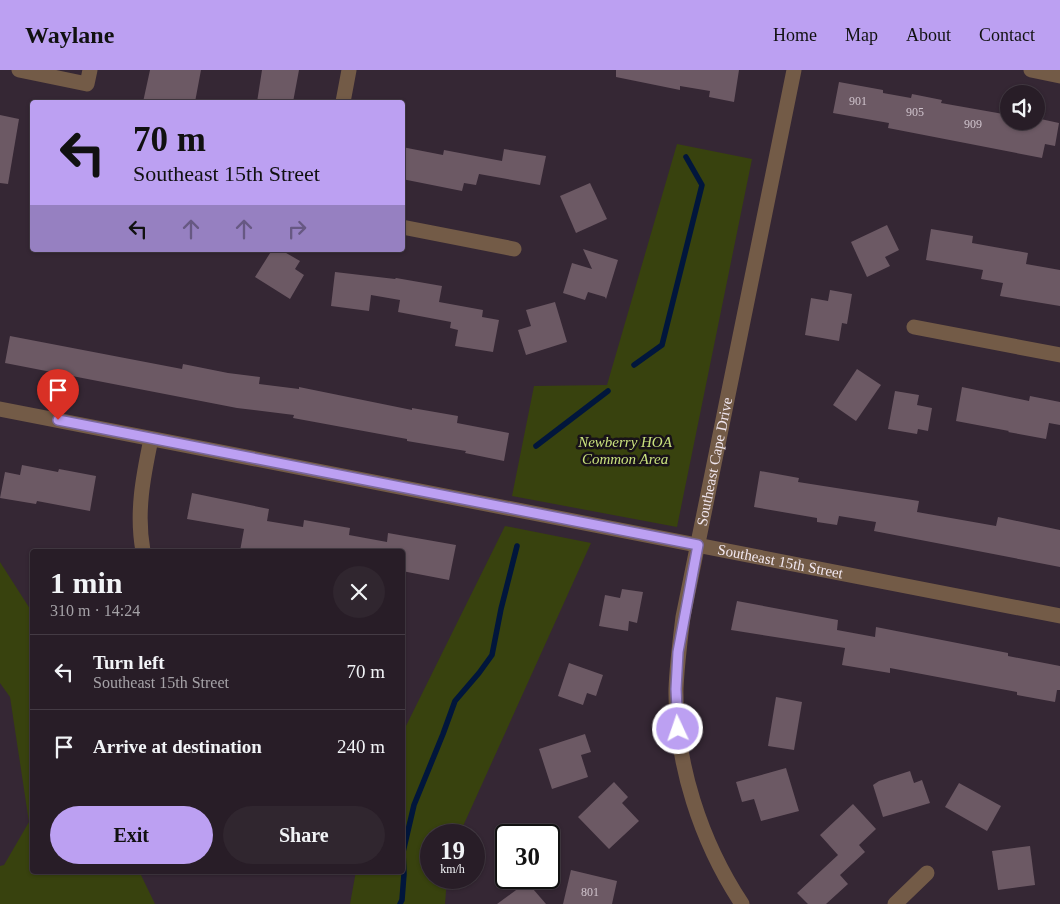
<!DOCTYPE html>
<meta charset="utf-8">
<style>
:root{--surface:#281d27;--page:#30262f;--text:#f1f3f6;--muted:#a5a2a7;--line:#443b44;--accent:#bca0f2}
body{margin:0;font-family:Georgia,serif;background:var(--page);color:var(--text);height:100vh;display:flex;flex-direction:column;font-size:19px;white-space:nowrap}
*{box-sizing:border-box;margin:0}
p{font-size:16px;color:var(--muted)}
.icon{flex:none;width:28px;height:28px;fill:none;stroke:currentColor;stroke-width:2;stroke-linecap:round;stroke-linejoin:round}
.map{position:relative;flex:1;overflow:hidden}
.drawer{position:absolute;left:30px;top:479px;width:375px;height:325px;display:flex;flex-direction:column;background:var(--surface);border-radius:5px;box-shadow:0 1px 4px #0004,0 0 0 1px var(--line)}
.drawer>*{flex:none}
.banner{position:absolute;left:30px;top:30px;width:375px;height:152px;border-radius:5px;box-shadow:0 1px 4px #0004,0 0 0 1px var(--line);background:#bca0f2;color:#111;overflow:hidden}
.fabs{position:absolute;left:1000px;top:15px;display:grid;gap:10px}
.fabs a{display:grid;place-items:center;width:45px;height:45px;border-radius:50%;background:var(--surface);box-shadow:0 1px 4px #0004,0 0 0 1px var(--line);font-size:25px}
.speed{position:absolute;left:420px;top:754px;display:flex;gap:10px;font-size:25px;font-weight:700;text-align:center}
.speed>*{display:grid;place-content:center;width:65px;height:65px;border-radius:50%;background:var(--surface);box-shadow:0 1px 4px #0004,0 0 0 1px var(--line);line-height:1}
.speed small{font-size:12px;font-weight:400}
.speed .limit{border:2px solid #111;border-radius:8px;background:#fff;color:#111}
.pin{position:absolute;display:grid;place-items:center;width:42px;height:42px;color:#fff;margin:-51px -21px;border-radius:50% 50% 50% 0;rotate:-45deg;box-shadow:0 0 5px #0007}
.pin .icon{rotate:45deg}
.me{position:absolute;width:55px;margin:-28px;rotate:357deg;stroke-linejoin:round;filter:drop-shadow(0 0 4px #0008)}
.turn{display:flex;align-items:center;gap:18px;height:105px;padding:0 20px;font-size:22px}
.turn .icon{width:65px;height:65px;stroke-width:2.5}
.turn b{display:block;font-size:35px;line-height:42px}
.lanes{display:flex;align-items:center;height:48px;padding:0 20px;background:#0003;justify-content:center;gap:25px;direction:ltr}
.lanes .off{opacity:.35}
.round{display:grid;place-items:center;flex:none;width:52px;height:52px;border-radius:26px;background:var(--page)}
.summary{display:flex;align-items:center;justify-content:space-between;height:85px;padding:0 20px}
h1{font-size:30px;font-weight:800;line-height:38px}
.action{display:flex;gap:10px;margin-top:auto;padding:10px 20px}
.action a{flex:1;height:58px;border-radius:30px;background:var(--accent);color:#111;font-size:20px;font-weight:800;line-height:58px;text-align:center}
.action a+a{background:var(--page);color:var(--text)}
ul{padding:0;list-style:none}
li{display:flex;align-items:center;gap:15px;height:75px;padding:0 20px;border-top:1px solid var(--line)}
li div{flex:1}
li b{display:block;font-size:19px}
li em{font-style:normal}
header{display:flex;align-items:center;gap:30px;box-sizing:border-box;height:70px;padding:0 25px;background:var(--accent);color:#111}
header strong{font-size:24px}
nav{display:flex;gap:28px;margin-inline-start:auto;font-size:18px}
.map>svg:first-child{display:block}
</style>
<header>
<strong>Waylane</strong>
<nav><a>Home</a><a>Map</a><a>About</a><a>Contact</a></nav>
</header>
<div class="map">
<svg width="1060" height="834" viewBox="0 0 1060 834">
<rect width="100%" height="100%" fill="#352734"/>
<g fill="#38420e">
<polygon points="677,74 752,89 677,457 512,426 534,316 607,315"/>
<polygon points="505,456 591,473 459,765 431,765 431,808 447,808 445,834 350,834 356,801 402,801 403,662"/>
<polygon points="0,492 32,542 32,801 139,801 155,834 0,834 0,796 4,795 29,752 10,627 0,613"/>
</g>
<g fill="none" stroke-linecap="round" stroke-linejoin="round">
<g stroke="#01163c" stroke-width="5.5">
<polyline points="634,295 662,275 702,115 686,87"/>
<polyline points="536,376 608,321"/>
<polyline points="400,834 402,830 404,804 403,782 414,735 443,664 455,631 479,603 492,585 501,539 517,476"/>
</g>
</g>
<g fill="#6c5964">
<polygon points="150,0 201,0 195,32 143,32"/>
<polygon points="262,0 299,0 293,32 257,32"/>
<polygon points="616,0 739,0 734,32 709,27 710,21 680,16 680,20 616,7"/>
<polygon points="839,12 883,20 883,23 911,28 912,24 942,30 941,33 1009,45 1009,51 1036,51 1036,48 1059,53 1055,76 1045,74 1042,88 888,58 889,53 833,43"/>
<polygon points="0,45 19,49 8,114 0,113"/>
<polygon points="402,77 443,85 444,80 502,91 504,79 546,86 540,115 479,104 476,115 464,113 462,121 402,109"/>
<polygon points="590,113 607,149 576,163 560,126"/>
<polygon points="887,155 899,180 885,187 890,196 867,207 851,172"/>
<polygon points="931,159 973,166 972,173 1028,183 1026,194 1060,200 1060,236 1000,226 1003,213 981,209 983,200 926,190"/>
<polygon points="583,179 618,190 606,229 605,227 588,222 585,230 563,223 572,193 592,199"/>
<polygon points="272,180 281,180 300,191 295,199 304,205 290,229 255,207"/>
<polygon points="335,202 395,209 396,208 442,216 439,232 483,240 482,247 499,250 493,282 455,276 458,260 450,258 451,252 398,242 400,230 371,225 369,241 331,236"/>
<polygon points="830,220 852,224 847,254 842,253 839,271 805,265 811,228 828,231"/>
<polygon points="555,232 567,272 526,285 518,260 531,256 526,240"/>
<polygon points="10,266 182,299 183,294 228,303 260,307 259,314 299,319 299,317 412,340 412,338 458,346 457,353 509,363 504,391 465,383 466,381 407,371 407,369 293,348 294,345 237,338 5,293"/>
<polygon points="857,299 881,315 856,351 833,335"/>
<polygon points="962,317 1029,331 1030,326 1060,332 1060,355 1049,353 1046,369 1008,362 1009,361 956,351"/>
<polygon points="895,321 919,325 917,335 932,338 928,361 918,359 917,364 888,359"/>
<polygon points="22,395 58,402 59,399 96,406 90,441 37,431 36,434 0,428 5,402 20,405"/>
<polygon points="760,401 799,408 798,412 919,431 917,442 996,456 998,447 1060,460 1060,497 874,461 876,452 839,446 837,455 817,452 817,448 754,437"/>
<polygon points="192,423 269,439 267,451 303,457 304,450 350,458 349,465 387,472 388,463 456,475 449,510 402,501 402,481 240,481 244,459 187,449"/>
<polygon points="622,519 643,522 637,553 629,551 628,561 599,556 605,525 620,528"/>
<polygon points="737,531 838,550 837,560 875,567 876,557 1008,583 1008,586 1060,596 1060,620 1057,620 1055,632 1017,625 1017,622 890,598 890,603 842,595 845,578 731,560"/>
<polygon points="569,593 603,605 596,626 587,623 583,635 558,626"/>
<polygon points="776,627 802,632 794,680 768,676"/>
<polygon points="585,664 591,682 581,685 588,707 552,719 539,679"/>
<polygon points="786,698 799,741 761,751 754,729 742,732 736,712"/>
<polygon points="910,701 914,713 922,710 930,733 883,747 873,715 879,711"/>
<polygon points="614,712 628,727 622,733 639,751 609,779 578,747"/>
<polygon points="959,713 1001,736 987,761 945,737"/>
<polygon points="853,734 876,759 859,775 865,782 840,805 848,814 826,834 808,834 797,823 838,785 820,765"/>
<polygon points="1030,776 1035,815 998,820 992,781"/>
<polygon points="571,800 617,811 612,834 563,834"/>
<polygon points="527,812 546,834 497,834"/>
</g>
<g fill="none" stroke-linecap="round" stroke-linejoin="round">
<g stroke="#735b47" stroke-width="15">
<polyline points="19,0 87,14 90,0"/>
<polyline points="1031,0 1060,6"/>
<polyline points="343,32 349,0"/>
<polyline points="402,157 514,179"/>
<polyline points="914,257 1060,285"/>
<path id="s1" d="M0 339 1060 546"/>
<path d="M143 481C136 443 143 407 151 369"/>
<path id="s2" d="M742 834C701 772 675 693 676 619 677 594 680 571 683 547L794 0"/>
<polyline points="895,834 927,803"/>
</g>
</g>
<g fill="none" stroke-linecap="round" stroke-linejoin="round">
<g stroke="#7a689d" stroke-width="12">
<polyline id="route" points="58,350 698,475 678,582 676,619 678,659"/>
</g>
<use href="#route" stroke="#bca0f2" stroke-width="9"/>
</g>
<g text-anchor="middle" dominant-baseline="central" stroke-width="5" stroke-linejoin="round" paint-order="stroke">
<g font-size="12" fill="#cfc3cc">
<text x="858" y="31">901</text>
<text x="915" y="42">905</text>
<text x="973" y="54">909</text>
<text x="590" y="822">801</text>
</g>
<g font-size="15" font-style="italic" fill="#cae27e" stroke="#181218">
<text x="625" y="372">Newberry HOA<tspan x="625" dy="17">Common Area</tspan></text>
</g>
<g font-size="15" fill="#f0e6ef" stroke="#181218">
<text stroke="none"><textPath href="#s2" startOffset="459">Southeast Cape Drive</textPath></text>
<text stroke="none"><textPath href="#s1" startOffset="795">Southeast 15th Street</textPath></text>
</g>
</g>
</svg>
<div class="fabs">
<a><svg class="icon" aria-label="sound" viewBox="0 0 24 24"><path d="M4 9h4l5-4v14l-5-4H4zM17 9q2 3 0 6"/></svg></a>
</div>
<div class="speed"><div>19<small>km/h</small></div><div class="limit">30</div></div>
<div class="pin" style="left:58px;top:350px;background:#d93025"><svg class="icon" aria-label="arrive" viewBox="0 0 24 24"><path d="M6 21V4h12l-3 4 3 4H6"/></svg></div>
<svg class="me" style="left:678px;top:659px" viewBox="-20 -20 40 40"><circle r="17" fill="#bca0f2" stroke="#fff" stroke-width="3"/><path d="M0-11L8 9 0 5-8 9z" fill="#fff"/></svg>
<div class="banner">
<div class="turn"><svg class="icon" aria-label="left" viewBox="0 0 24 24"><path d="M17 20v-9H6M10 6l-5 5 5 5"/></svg><div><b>70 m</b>Southeast 15th Street</div></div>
<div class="lanes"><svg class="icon" aria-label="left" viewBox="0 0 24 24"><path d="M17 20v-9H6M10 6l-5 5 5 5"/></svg><svg class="icon off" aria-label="ahead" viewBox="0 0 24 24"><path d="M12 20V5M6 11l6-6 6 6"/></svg><svg class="icon off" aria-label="ahead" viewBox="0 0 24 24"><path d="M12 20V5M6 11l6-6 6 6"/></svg><svg class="icon off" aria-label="right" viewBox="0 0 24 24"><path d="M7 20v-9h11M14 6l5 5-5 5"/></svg></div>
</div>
<section class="drawer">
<div class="summary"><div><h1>1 min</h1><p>310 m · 14:24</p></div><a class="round"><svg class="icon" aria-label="close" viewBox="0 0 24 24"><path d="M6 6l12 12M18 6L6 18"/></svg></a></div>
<ul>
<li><svg class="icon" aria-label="left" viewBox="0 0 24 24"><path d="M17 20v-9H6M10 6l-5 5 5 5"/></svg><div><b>Turn left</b><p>Southeast 15th Street</p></div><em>70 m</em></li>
<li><svg class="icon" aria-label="arrive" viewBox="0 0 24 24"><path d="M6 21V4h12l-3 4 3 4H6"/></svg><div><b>Arrive at destination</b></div><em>240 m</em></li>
</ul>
<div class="action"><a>Exit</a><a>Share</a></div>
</section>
</div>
